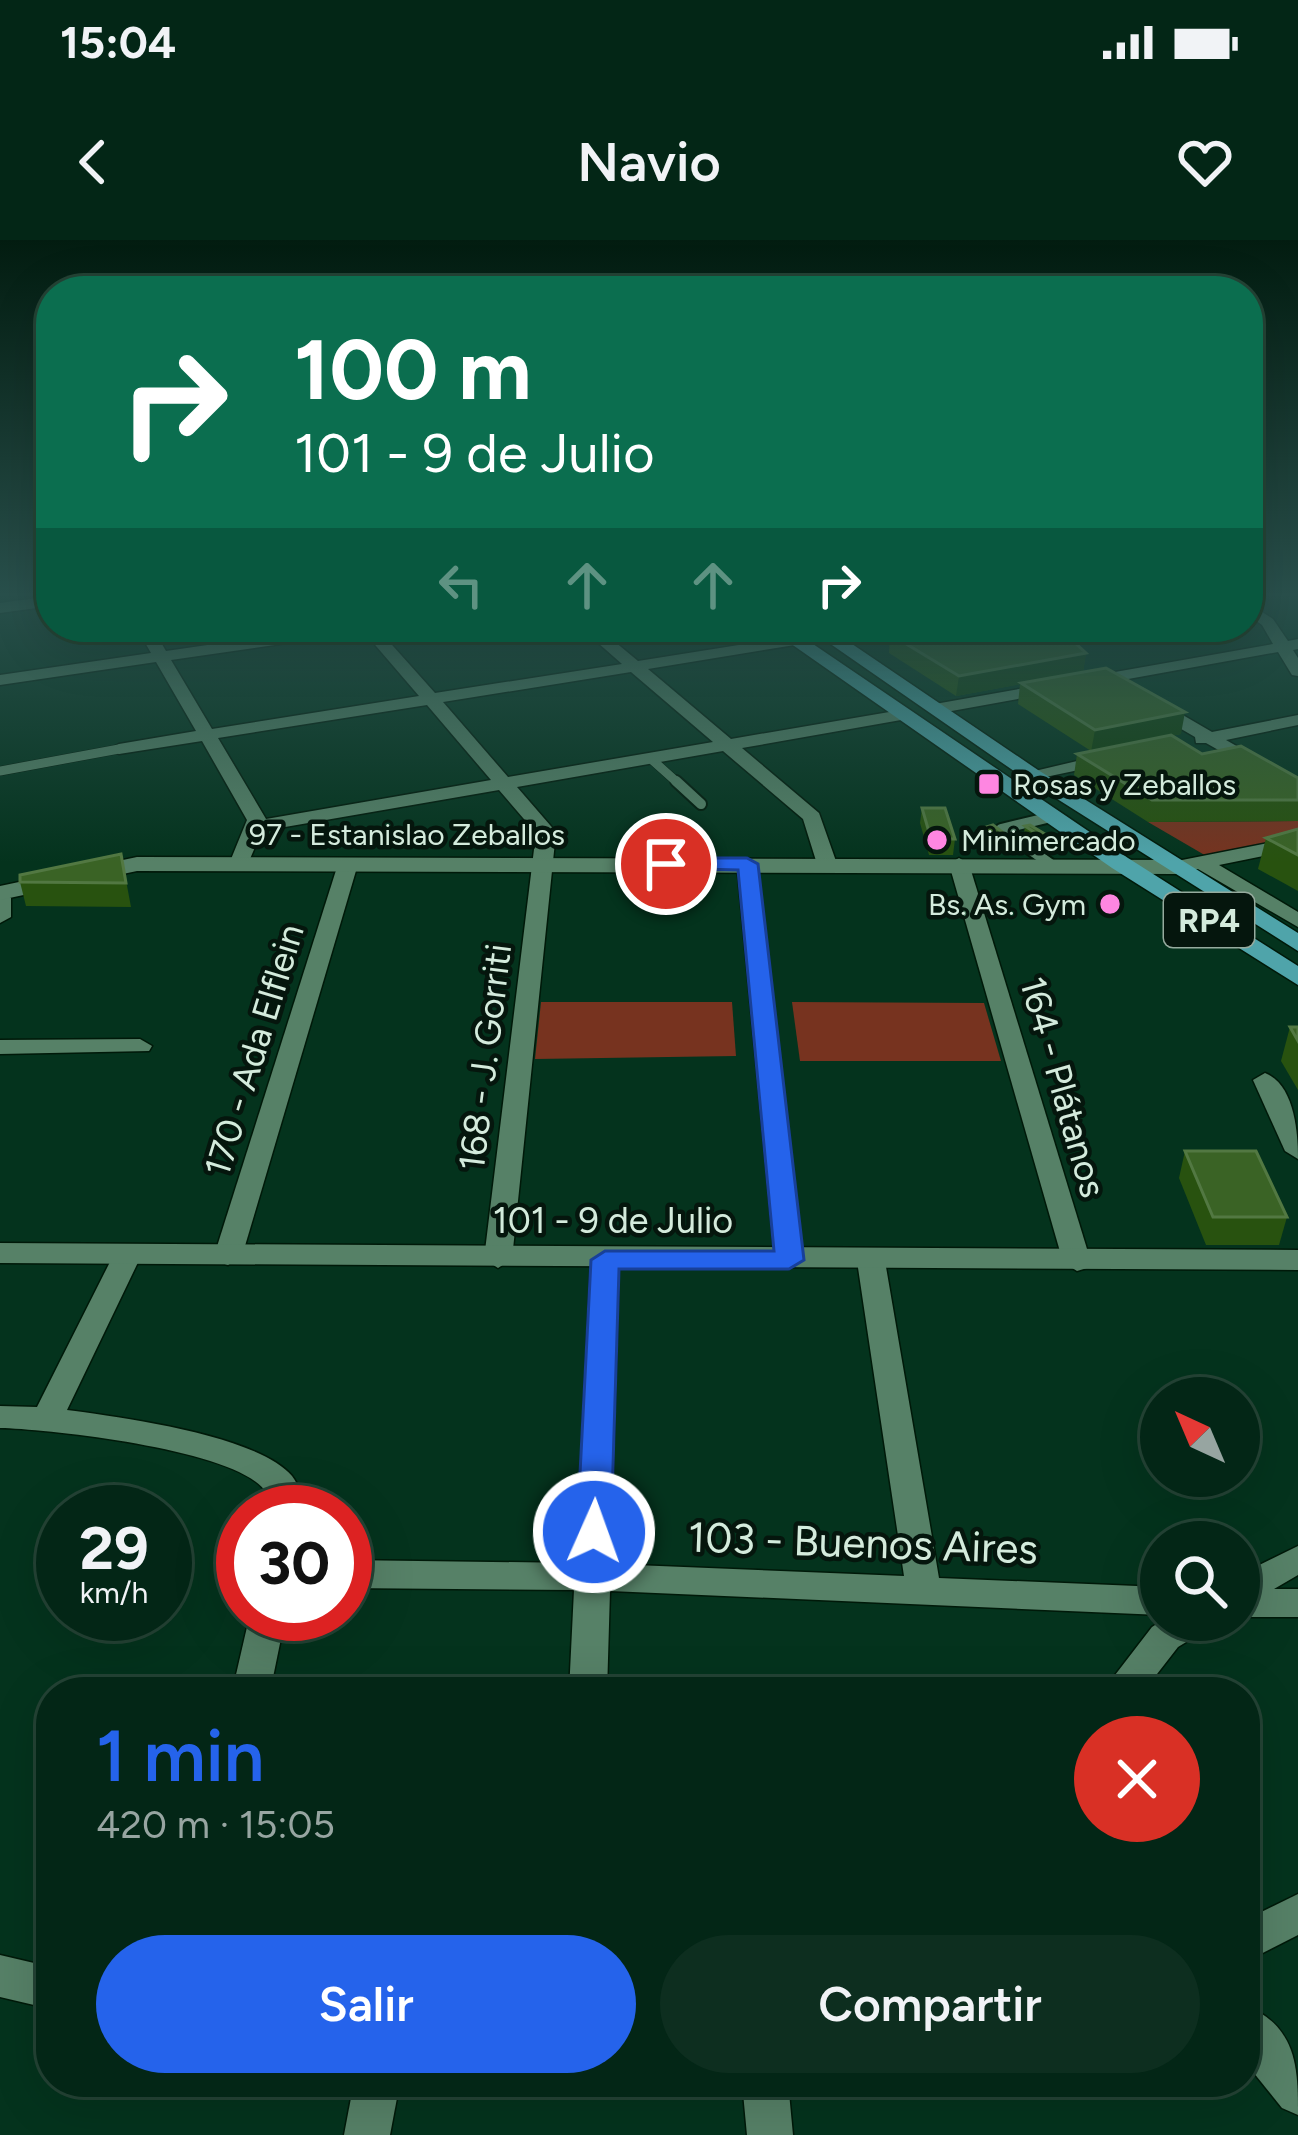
<!DOCTYPE html>
<html lang="es">
<meta charset="utf-8">
<style>
:root{--surface:#032616;--page:#0d2e1f;--text:#f1f3f6;--muted:#97a5a1;--line:#244335;--accent:#2563eb}
body{margin:0;font-family:Figtree,sans-serif;background:var(--page);color:var(--text);height:100vh;display:flex;flex-direction:column;font-size:45px;white-space:nowrap}
*{box-sizing:border-box;margin:0}
p{font-size:39px;color:var(--muted)}
.icon{flex:none;width:66px;height:66px;fill:none;stroke:currentColor;stroke-width:2;stroke-linecap:round;stroke-linejoin:round}
.map{position:relative;flex:1;overflow:hidden}
.sheet{position:absolute;left:36px;top:1437px;width:1224px;height:420px;display:flex;flex-direction:column;background:var(--surface);border-radius:48px;box-shadow:0 12px 48px #0002,0 0 0 3px var(--line)}
.sheet>*{flex:none}
.banner{position:absolute;left:36px;top:36px;width:1227px;height:366px;border-radius:48px;box-shadow:0 12px 48px #0002,0 0 0 3px var(--line);background:#0b6e4f;color:#fff;overflow:hidden}
.needle{width:78px;rotate:316deg}
.fabs{position:absolute;left:1140px;top:1137px;display:grid;gap:24px}
.fabs a{display:grid;place-items:center;width:120px;height:120px;border-radius:50%;background:var(--surface);box-shadow:0 12px 48px #0002,0 0 0 3px var(--line);font-size:60px}
.speed{position:absolute;left:36px;top:1245px;display:flex;gap:24px;font-size:60px;font-weight:700;text-align:center}
.speed>*{display:grid;place-content:center;width:156px;height:156px;border-radius:50%;background:var(--surface);box-shadow:0 12px 48px #0002,0 0 0 3px var(--line);line-height:1}
.speed small{font-size:30px;font-weight:400}
.speed .limit{border:18px solid #d22;background:#fff;color:#111}
.pin{position:absolute;display:grid;place-items:center;width:102px;height:102px;color:#fff;margin:-51px;border:6px solid #fff;border-radius:50%;box-shadow:0 3px 12px #0007}
.me{position:absolute;width:132px;margin:-66px;rotate:2deg;stroke-linejoin:round;filter:drop-shadow(0 0 9px #0008)}
.turn{display:flex;align-items:center;gap:42px;height:252px;padding:0 60px;font-size:54px}
.turn .icon{width:156px;height:156px;stroke-width:2.5}
.turn b{display:block;font-size:84px;line-height:102px}
.lanes{display:flex;align-items:center;height:114px;padding:0 60px;background:#0003;justify-content:center;gap:60px;direction:ltr}
.lanes .off{opacity:.35}
.round{display:grid;place-items:center;flex:none;width:126px;height:126px;border-radius:63px;background:var(--page)}
.headline{display:flex;align-items:center;justify-content:space-between;height:204px;padding:0 60px}
h1{font-size:72px;font-weight:600;line-height:90px;color:var(--accent)}
.primary-button{display:flex;gap:24px;margin-top:auto;padding:24px 60px}
.primary-button a{flex:1;height:138px;border-radius:72px;background:var(--accent);color:#fff;font-size:48px;font-weight:600;line-height:138px;text-align:center}
.primary-button a+a{background:var(--page);color:var(--text)}
.status{display:flex;justify-content:space-between;align-items:center;height:84px;padding:0 60px;background:var(--surface);direction:ltr}
.status svg{height:33px;fill:currentColor}
header{display:flex;justify-content:space-between;align-items:center;height:156px;padding:0 60px;background:var(--surface);font-size:54px;font-weight:600}
.map>svg:first-child{display:block}
</style>
<div class="status"><b>15:04</b><svg viewBox="0 0 49 12"><path d="M0 12V9h3v3zM5 12V6h3v6zM10 12V3h3v9zM15 12V0h3v12zM26 1h20v11H26zM47 4h2v5h-2z"/></svg></div>
<header><svg class="icon" aria-label="back" viewBox="0 0 24 24"><path d="M15 5l-7 7 7 7"/></svg>Navio<svg class="icon" aria-label="heart" viewBox="0 0 24 24"><path d="M12 20l-8-8c-3-5 5-10 8-4 3-6 11-1 8 4z"/></svg></header>
<div class="map">
<svg width="1298" height="1895" viewBox="0 0 1298 1895">
<rect width="100%" height="100%" fill="#04331d"/>
<g fill="#77331f">
<polygon points="1298,581 1298,596 1208,617 1148,582"/>
<polygon points="541,762 732,762 736,816 535,819"/>
<polygon points="792,762 984,763 1001,821 800,821"/>
</g>
<g fill="none" stroke-linecap="round" stroke-linejoin="round">
<g stroke="#001909" stroke-width="10">
<g id="service-far1">
<polyline points="650,518 679,544"/>
<polyline points="0,531 119,509"/>
</g>
</g>
<g stroke="#001909" stroke-width="14">
<g id="service">
<polyline points="676,541 701,564"/>
<polyline points="1051,577 1001,589 1052,625"/>
</g>
</g>
<g stroke="#001909" stroke-width="3">
<g id="minor">
<polygon points="1248,363 1273,379 1288,401 1298,399 1298,409 1293,410 1298,418 1298,436 1292,435 1278,412 935,474 926,469 935,464 1273,404 1262,385 1248,375"/>
<path d="M136 387H152L166 411 333 387H376L435 453 622 424 580 387H597L638 421 795 396 801 398V404L648 429 731 499 901 470 910 475 901 480 742 508 819 573 837 624 827 630 817 624 803 579 723 511 517 547 556 592 512 1019 498 1028 484 1019 536 593 499 550 262 591 246 628H232L229 624 247 580 202 501 119 514 110 509 119 504 196 491 156 422 0 445V435L151 413ZM364 392 419 456 212 489 171 420ZM631 432 713 502 508 537 443 462ZM427 465 491 540 266 579 218 498Z"/>
<polygon points="847,387 885,387 826,400 818,395"/>
<polygon points="1145,460 1157,460 1212,492 1298,475 1298,485 1226,500 1298,541 1298,555 1206,503 1196,503 1195,497 1145,468"/>
<polygon points="1111,513 1120,518 1117,522 1031,540 1022,534"/>
<polygon points="1298,597 1298,609 1219,625 1298,672 1298,687 1198,629 1177,633 1167,627 1177,621"/>
<polygon points="348,618 358,624 242,1016 228,1025 218,1022 214,1016 338,624"/>
<polygon points="747,618 757,624 803,1020 789,1029 775,1020 737,624"/>
<polygon points="959,618 969,624 1091,1022 1087,1028 1077,1031 1063,1022 949,624"/>
<polygon points="0,652 11,658 11,677 0,683"/>
<polygon points="140,799 152,806 149,811 0,814 0,800"/>
<path d="M1265 833C1294 844 1298 891 1298 919L1285 911 1253 840Z"/>
<path d="M128 1005 142 1014 67 1170C120 1177 257 1195 292 1236 300 1246 302 1260 304 1272H270C269 1266 270 1259 267 1254 245 1210 48 1189 0 1188V1166L37 1167 114 1014Z"/>
<polygon points="605,1011 619,1020 610,1324 904,1336 857,1021 871,1012 885,1021 939,1338 1161,1347 1161,1375 610,1351 607,1452 569,1452 574,1350 345,1348 345,1320 576,1323 591,1020"/>
<polygon points="1298,1306 1298,1335 1274,1349 1298,1349 1298,1377 1239,1377 1239,1335"/>
<polygon points="250,1374 286,1374 270,1452 232,1452"/>
<polygon points="1163,1380 1211,1380 1206,1390 1178,1407 1143,1452 1102,1452 1152,1387"/>
<polygon points="1298,1654 1298,1695 1245,1722 1245,1680"/>
<polygon points="0,1715 51,1727 51,1769 0,1757"/>
<path d="M1245 1765C1297 1787 1298 1827 1298 1875L1282 1868 1245 1822Z"/>
<polygon points="354,1842 400,1842 390,1895 344,1895"/>
<polygon points="742,1842 788,1842 793,1895 747,1895"/>
</g>
</g>
<g stroke="#001909" stroke-width="3">
<g id="tertiary">
<polygon points="51,356 51,366 0,373 0,363"/>
<polygon points="137,617 1177,620 1188,627 1177,634 137,631 0,660 0,646"/>
<polygon points="0,1003 1298,1010 1298,1030 0,1023"/>
</g>
</g>
<g stroke="#001909" stroke-width="3">
<g id="primary">
<polygon points="767,387 788,387 1128,618 1298,726 1298,745 1112,628"/>
<polygon points="806,387 827,387 1038,530 1298,693 1298,711 1024,538"/>
</g>
</g>
<use href="#service-far1" stroke="#568167" stroke-width="9"/>
<use href="#service" stroke="#568167" stroke-width="10"/>
<use href="#minor" fill="#568167" fill-rule="evenodd"/>
<use href="#tertiary" fill="#568167" fill-rule="evenodd"/>
<use href="#primary" fill="#4fa4aa" fill-rule="evenodd"/>
</g>
<g fill="#28520f">
<polygon points="887,387 1058,387 1086,413 1083,432 1181,494 1171,496 1202,514 1298,538 1298,581 1148,582 1074,535 1077,514 1091,511 1018,464 1020,444 956,456 889,413 890,394 904,392 888,390"/>
<polygon points="922,568 955,599 953,615 929,615 920,583"/>
<polygon points="1025,586 1055,600 1053,608 1047,610 1024,593"/>
<polygon points="980,589 1022,607 1021,615 1008,615 979,597"/>
<polygon points="1298,589 1298,651 1258,629 1266,598"/>
<polygon points="121,614 131,667 26,666 20,642"/>
<polygon points="1290,787 1298,787 1298,850 1281,821"/>
<polygon points="1185,911 1287,977 1279,1005 1206,1005 1179,938"/>
</g>
<g fill="#123f0c">
<polygon points="1086,413 1083,433 956,456 959,436"/>
<polygon points="1185,472 1181,494 1091,512 1095,490"/>
</g>
<g fill="#3a6325" stroke="#527842" stroke-width="3">
<polygon points="933,387 1058,387 1086,413 959,436 890,394"/>
<polygon points="1106,428 1185,472 1095,490 1021,443"/>
<polygon points="1171,495 1202,514 1241,506 1298,538 1298,560 1152,560 1077,514"/>
<polygon points="922,568 945,568 955,599 931,599"/>
<polygon points="993,585 1022,607 1009,607 980,589"/>
<polygon points="1030,585 1055,600 1049,602 1025,586"/>
<polygon points="1298,589 1298,615 1266,598"/>
<polygon points="121,614 126,643 20,642 20,635"/>
<polygon points="1290,787 1298,787 1298,801"/>
<polygon points="1185,911 1256,911 1287,977 1213,977"/>
</g>
<linearGradient id="sky" x2="0" y2="1"><stop stop-color="#021c10"/><stop offset="0.57" stop-color="#29504c"/><stop offset="1" stop-color="#29504c" stop-opacity="0"/></linearGradient>
<rect width="1298" height="622" fill="url(#sky)"/>
<polygon fill="#2563eb" stroke="#184099" stroke-width="3" points="666,618 747,618 758,624 804,1020 789,1029 619,1029 611,1292 606,1301 582,1301 577,1292 591,1020 605,1011 774,1011 738,630 659,628 659,620"/>
<g fill="#fe86e1" stroke="#05160d" stroke-width="4.5">
<rect x="977" y="532" width="24" height="24" rx="6"/>
<circle cx="937" cy="600" r="12"/>
<circle cx="1110" cy="664" r="12"/>
</g>
<g text-anchor="middle" dominant-baseline="central" stroke-width="9" stroke-linejoin="round" paint-order="stroke">
<g font-size="30" fill="#d4ebdc" stroke="#05160d" text-anchor="start">
<text x="1013" y="544">Rosas y Zeballos</text>
<text x="961" y="600">Minimercado</text>
<text x="1086" y="664" text-anchor="end">Bs. As. Gym</text>
</g>
<g font-size="30" fill="#d4ebdc" stroke="#05160d">
<text x="407" y="594">97 - Estanislao Zeballos</text>
</g>
<rect fill="#05160d" stroke="#96ab9e" stroke-width="3" x="1164" y="653" width="90" height="54" rx="9"/>
<g font-size="33" font-weight="bold" fill="#d4ebdc">
<text x="1209" y="680">RP4</text>
</g>
<g font-size="36" fill="#d4ebdc" stroke="#05160d">
<text transform="translate(254 810) rotate(-73)">170 - Ada Elflein</text>
<text transform="translate(485 817) rotate(-83)">168 - J. Gorriti</text>
<text transform="translate(1063 847) rotate(74)">164 - Plátanos</text>
<text x="613" y="980">101 - 9 de Julio</text>
</g>
<g font-size="42" fill="#d4ebdc" stroke="#05160d">
<text transform="translate(863 1303) rotate(2)">103 - Buenos Aires</text>
</g>
</g>
</svg>
<div class="fabs">
<a><svg class="needle" viewBox="-14 -14 28 28"><path d="M0-13l5 13h-10z" fill="#e53935"/><path d="M0 13l5-13h-10z" fill="#97a5a1"/></svg></a>
<a><svg class="icon" aria-label="search" viewBox="0 0 24 24"><circle cx="10" cy="10" r="6"/><path d="M15 15l6 6"/></svg></a>
</div>
<div class="speed"><div>29<small>km/h</small></div><div class="limit">30</div></div>
<div class="pin" style="left:666px;top:624px;background:#d93025"><svg class="icon" aria-label="arrive" viewBox="0 0 24 24"><path d="M6 21V4h12l-3 4 3 4H6"/></svg></div>
<svg class="me" style="left:594px;top:1292px" viewBox="-20 -20 40 40"><circle r="17" fill="#2563eb" stroke="#fff" stroke-width="3"/><path d="M0-11L8 9 0 5-8 9z" fill="#fff"/></svg>
<div class="banner">
<div class="turn"><svg class="icon" aria-label="right" viewBox="0 0 24 24"><path d="M7 20v-9h11M14 6l5 5-5 5"/></svg><div><b>100 m</b>101 - 9 de Julio</div></div>
<div class="lanes"><svg class="icon off" aria-label="left" viewBox="0 0 24 24"><path d="M17 20v-9H6M10 6l-5 5 5 5"/></svg><svg class="icon off" aria-label="ahead" viewBox="0 0 24 24"><path d="M12 20V5M6 11l6-6 6 6"/></svg><svg class="icon off" aria-label="ahead" viewBox="0 0 24 24"><path d="M12 20V5M6 11l6-6 6 6"/></svg><svg class="icon" aria-label="right" viewBox="0 0 24 24"><path d="M7 20v-9h11M14 6l5 5-5 5"/></svg></div>
</div>
<section class="sheet">
<div class="headline"><div><h1>1 min</h1><p>420 m · 15:05</p></div><a class="round" style="background:#d93025;color:#fff"><svg class="icon" aria-label="close" viewBox="0 0 24 24"><path d="M6 6l12 12M18 6L6 18"/></svg></a></div>
<div class="primary-button"><a>Salir</a><a>Compartir</a></div>
</section>
</div>
